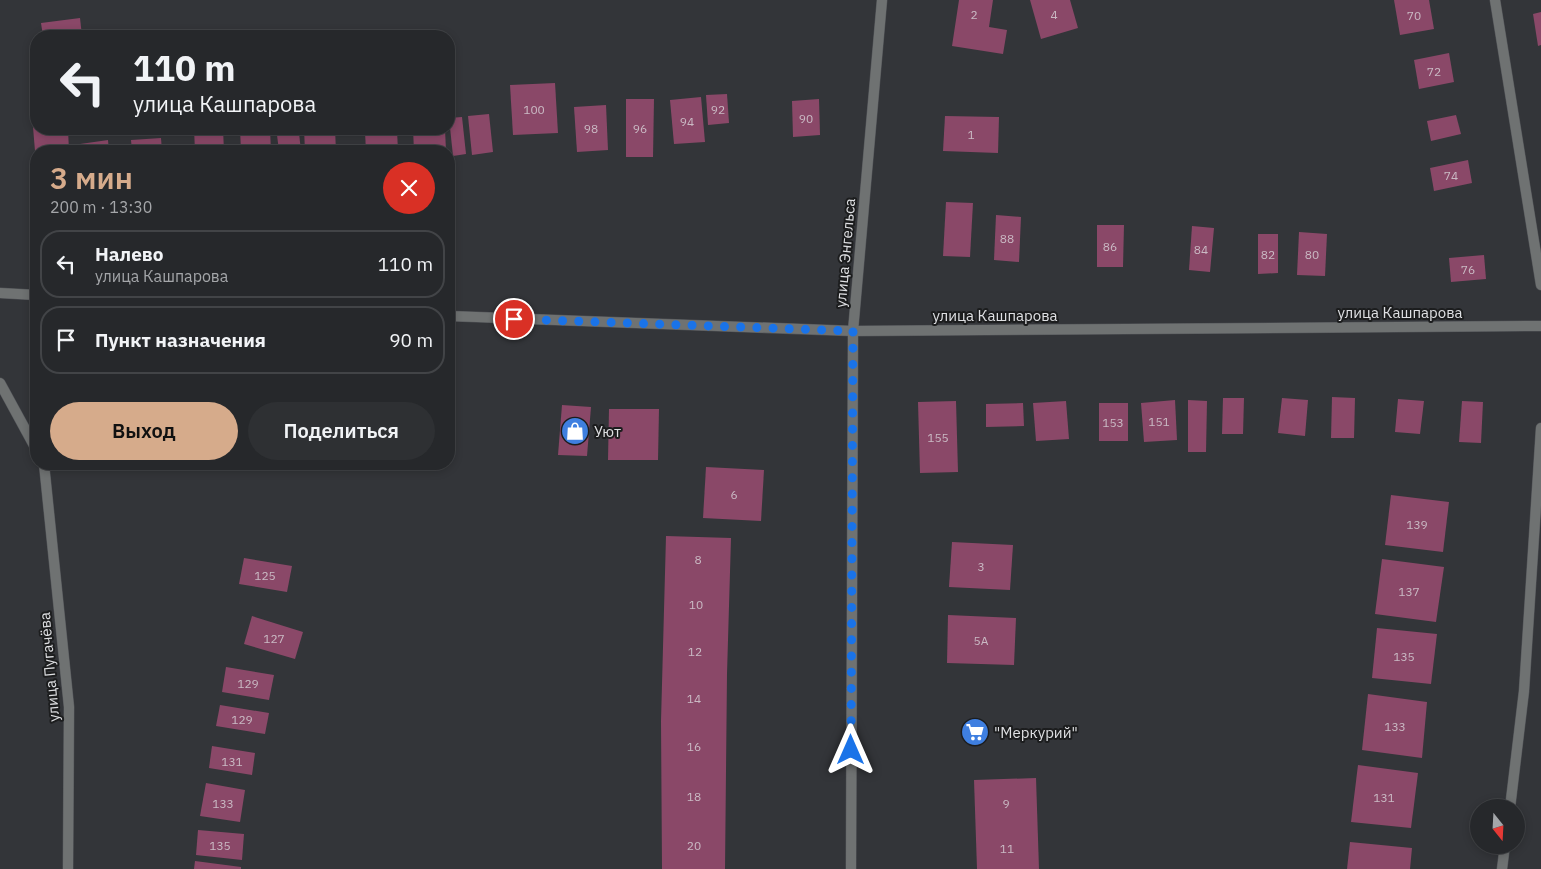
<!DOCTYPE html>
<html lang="ru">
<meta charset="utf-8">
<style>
:root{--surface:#26282b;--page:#2e3033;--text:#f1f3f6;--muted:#a4a6a9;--line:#424447;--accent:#d6ab8b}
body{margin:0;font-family:"IBM Plex Sans",sans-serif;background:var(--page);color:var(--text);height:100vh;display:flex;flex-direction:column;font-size:19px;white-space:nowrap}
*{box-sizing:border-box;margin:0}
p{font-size:16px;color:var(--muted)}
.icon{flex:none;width:28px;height:28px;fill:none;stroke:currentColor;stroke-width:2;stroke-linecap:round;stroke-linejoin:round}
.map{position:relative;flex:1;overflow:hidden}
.details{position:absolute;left:30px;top:145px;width:425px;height:325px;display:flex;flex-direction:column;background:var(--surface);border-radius:20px;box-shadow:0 2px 8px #0003,0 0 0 1px var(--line)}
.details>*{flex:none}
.top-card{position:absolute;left:30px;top:30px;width:425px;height:105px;border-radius:20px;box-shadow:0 2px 8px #0003,0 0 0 1px var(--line);background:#26282b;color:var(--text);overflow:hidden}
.needle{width:32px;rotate:162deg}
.controls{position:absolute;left:1470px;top:799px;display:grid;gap:10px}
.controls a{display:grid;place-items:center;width:55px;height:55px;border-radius:50%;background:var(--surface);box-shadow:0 2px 8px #0003,0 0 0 1px var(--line);font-size:25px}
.pin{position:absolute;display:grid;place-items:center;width:42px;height:42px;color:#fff;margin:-21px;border:2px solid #fff;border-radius:50%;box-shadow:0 1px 5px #0007}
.me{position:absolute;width:55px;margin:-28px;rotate:0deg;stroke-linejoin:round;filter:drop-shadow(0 0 4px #0008)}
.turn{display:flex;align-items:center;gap:18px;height:105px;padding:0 20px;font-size:22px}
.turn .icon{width:65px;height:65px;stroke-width:2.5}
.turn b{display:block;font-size:35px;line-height:42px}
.round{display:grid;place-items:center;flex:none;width:52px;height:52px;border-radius:26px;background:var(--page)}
.head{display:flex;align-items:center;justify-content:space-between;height:85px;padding:0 20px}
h1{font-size:30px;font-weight:600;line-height:38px;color:var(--accent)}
.cta{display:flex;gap:10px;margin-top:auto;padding:10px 20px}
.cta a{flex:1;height:58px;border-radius:30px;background:var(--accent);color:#111;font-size:20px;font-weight:600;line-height:58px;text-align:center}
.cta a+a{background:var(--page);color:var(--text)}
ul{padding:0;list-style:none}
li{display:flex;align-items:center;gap:15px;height:68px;margin:0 10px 8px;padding:0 10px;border:2px solid var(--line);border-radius:20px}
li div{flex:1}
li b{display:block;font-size:19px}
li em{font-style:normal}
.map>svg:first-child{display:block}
</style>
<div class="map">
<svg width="1541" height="869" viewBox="0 0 1541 869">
<rect width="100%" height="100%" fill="#333539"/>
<g fill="#8a4868">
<polygon points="959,0 993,0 989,27 1007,30 1003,54 952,46"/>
<polygon points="1030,0 1070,0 1078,28 1041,39"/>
<polygon points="1394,0 1429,0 1434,29 1400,35"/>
<polygon points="1541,12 1541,45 1538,46 1533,14"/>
<polygon points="80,18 82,36 43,36 41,23"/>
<polygon points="1449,53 1454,82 1419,89 1414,60"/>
<polygon points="555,83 558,133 513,135 510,85"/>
<polygon points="727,94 729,123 708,125 706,95"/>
<polygon points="701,97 705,142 674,144 670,100"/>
<polygon points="626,99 654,99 653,157 626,157"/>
<polygon points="819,99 820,135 793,137 792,101"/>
<polygon points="606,105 608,150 577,152 574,107"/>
<polygon points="36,114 36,129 68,129 69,151 35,151 32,115"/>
<polygon points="489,114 493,152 472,155 468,116"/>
<polygon points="1456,115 1461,134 1431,141 1427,121"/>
<polygon points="945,116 999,117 998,153 943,151"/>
<polygon points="462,117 466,154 453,156 449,118"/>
<polygon points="194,129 223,129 224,151 195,151"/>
<polygon points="240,129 270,129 271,151 241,151"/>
<polygon points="304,129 335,129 336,151 305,151"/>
<polygon points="413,129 445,129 446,151 414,151"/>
<polygon points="397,130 398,151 366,151 365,132"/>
<polygon points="299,133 301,151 279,151 277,135"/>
<polygon points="161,138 162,151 132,151 131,140"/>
<polygon points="108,140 109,151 81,151 80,144"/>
<polygon points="1468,160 1472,183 1434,191 1430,168"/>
<polygon points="946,202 973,203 970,257 943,256"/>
<polygon points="996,215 1021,217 1019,262 994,260"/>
<polygon points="1097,225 1124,225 1123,267 1097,267"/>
<polygon points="1192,226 1214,228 1210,272 1189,270"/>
<polygon points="1299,232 1327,234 1325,276 1297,275"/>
<polygon points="1258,234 1278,234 1278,273 1258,274"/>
<polygon points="1484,255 1486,279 1451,282 1449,258"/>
<polygon points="1332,397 1355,398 1354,438 1331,438"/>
<polygon points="1223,398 1244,398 1243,434 1222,434"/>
<polygon points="1282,398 1308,400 1305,436 1278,433"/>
<polygon points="1398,399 1424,401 1420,434 1395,432"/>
<polygon points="1175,400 1177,440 1144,442 1141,403"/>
<polygon points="1188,400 1207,401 1206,452 1188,452"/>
<polygon points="956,401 958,472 920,473 918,402"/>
<polygon points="1066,401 1069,439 1036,441 1033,403"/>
<polygon points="1462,401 1483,402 1481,443 1459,442"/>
<polygon points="1023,403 1024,426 986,427 986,404"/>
<rect x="1099" y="403" width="29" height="38"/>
<polygon points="562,405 591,407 587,456 558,455"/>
<polygon points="609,409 659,409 658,460 608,460"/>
<polygon points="280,464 314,464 312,471"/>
<polygon points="706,467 764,470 761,521 703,518"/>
<polygon points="1391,495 1449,502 1443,552 1385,545"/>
<polygon points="666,536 731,538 727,674 725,869 662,869 661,721"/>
<polygon points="952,542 1013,545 1010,590 949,587"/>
<polygon points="244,558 292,566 287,592 239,584"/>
<polygon points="1382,559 1444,567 1436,622 1375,614"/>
<polygon points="948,615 1016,618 1014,665 947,663"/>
<polygon points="252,616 303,632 295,659 244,644"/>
<polygon points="1377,628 1437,634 1431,684 1372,678"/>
<polygon points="226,667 274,675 269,700 222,692"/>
<polygon points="1368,694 1427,702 1422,758 1362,750"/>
<polygon points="220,705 269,713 265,734 216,726"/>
<polygon points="212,746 255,753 252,775 209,768"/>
<polygon points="1358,765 1418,773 1411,828 1351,822"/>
<polygon points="1036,778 1039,869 977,869 974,780"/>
<polygon points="206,783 245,790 240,822 200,816"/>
<polygon points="198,830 244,834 242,860 196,855"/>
<polygon points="1350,842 1412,848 1410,869 1347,869"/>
<polygon points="195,861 241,867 241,869 194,869"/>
</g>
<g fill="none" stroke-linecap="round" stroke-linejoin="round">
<g stroke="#525458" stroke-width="11">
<g id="street">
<polyline points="1495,0 1541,285"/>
<polyline points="0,293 36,295"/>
<polyline points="449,316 853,331 1541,326"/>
<polyline points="0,383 36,449"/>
<polyline points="44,464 69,707 68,869"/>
<polyline points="1510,808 1524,691 1541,428"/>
<polyline points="851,869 853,331 882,0"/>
<polyline points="1502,869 1505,845"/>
</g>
</g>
<use href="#street" stroke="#6f7272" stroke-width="10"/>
</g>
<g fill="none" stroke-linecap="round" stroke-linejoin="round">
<polyline stroke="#1a73e8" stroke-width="9" stroke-dasharray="0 16.2" points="514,319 853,331 851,750"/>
</g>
<defs>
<g id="shop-disc" transform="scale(1.4375)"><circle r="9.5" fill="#3f7fe0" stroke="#1c1d1e"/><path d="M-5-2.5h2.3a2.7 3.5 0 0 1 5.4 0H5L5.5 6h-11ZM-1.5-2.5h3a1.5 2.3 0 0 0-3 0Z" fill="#fff"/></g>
<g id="supermarket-disc" transform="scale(1.4375)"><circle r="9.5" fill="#3f7fe0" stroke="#1c1d1e"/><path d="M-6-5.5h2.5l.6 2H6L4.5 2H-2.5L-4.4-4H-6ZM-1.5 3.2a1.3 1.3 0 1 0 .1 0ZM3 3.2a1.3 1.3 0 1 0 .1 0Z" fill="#fff"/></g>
</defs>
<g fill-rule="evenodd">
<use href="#shop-disc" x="575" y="431"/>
<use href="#supermarket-disc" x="975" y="732"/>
</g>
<g text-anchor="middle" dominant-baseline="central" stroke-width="4" stroke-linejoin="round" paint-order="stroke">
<g font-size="12" fill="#cabac4">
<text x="974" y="14">2</text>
<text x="1054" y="14">4</text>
<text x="1414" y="15">70</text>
<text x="1434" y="71">72</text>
<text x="534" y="109">100</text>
<text x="718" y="109">92</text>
<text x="806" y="118">90</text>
<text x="687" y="121">94</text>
<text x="591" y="128">98</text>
<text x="640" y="128">96</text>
<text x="971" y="134">1</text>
<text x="1451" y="175">74</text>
<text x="1007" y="238">88</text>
<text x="1110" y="246">86</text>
<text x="1201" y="249">84</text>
<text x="1268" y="254">82</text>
<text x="1312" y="254">80</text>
<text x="1468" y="269">76</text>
<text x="1159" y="421">151</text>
<text x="1113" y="422">153</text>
<text x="938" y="437">155</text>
<text x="734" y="494">6</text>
<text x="1417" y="524">139</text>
<text x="698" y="559">8</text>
<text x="981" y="566">3</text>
<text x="265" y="575">125</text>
<text x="1409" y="591">137</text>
<text x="696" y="604">10</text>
<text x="274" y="638">127</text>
<text x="981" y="640">5А</text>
<text x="695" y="651">12</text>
<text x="1404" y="656">135</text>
<text x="248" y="683">129</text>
<text x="694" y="698">14</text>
<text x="242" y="719">129</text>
<text x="1395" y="726">133</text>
<text x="694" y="746">16</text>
<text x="232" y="761">131</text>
<text x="694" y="796">18</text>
<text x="1384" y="797">131</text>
<text x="223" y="803">133</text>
<text x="1006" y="803">9</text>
<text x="220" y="845">135</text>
<text x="694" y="845">20</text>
<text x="1007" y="848">11</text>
</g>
<g font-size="15" fill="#dfe0e3" stroke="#1c1d1e">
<text transform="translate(845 253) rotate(-85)">улица Энгельса</text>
<text x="1400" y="312">улица Кашпарова</text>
<text x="995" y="315">улица Кашпарова</text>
<text transform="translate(49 667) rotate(-95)">улица Пугачёва</text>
</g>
<g font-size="15" fill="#dfe0e3" stroke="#1c1d1e" text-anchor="start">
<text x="594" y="431">Уют</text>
<text x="994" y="732">"Меркурий"</text>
</g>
</g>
</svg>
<div class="controls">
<a><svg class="needle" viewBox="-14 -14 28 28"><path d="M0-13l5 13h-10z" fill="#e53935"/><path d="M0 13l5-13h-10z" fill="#a4a6a9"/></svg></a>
</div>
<div class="pin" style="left:514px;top:319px;background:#d93025"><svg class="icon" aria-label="arrive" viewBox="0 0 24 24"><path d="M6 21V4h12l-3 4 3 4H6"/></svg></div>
<svg class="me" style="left:851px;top:750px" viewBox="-20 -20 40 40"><path d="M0-17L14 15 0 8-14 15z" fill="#1a73e8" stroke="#fff" stroke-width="4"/></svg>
<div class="top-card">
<div class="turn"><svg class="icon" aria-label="left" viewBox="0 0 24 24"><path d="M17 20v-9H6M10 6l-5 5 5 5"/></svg><div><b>110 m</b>улица Кашпарова</div></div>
</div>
<section class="details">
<div class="head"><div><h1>3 мин</h1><p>200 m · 13:30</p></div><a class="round" style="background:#d93025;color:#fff"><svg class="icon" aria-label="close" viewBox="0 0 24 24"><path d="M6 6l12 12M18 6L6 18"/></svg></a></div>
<ul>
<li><svg class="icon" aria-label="left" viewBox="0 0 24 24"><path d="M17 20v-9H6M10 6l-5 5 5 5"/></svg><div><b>Налево</b><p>улица Кашпарова</p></div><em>110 m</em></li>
<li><svg class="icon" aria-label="arrive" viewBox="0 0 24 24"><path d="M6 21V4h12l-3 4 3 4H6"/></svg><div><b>Пункт назначения</b></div><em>90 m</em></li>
</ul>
<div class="cta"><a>Выход</a><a>Поделиться</a></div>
</section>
</div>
